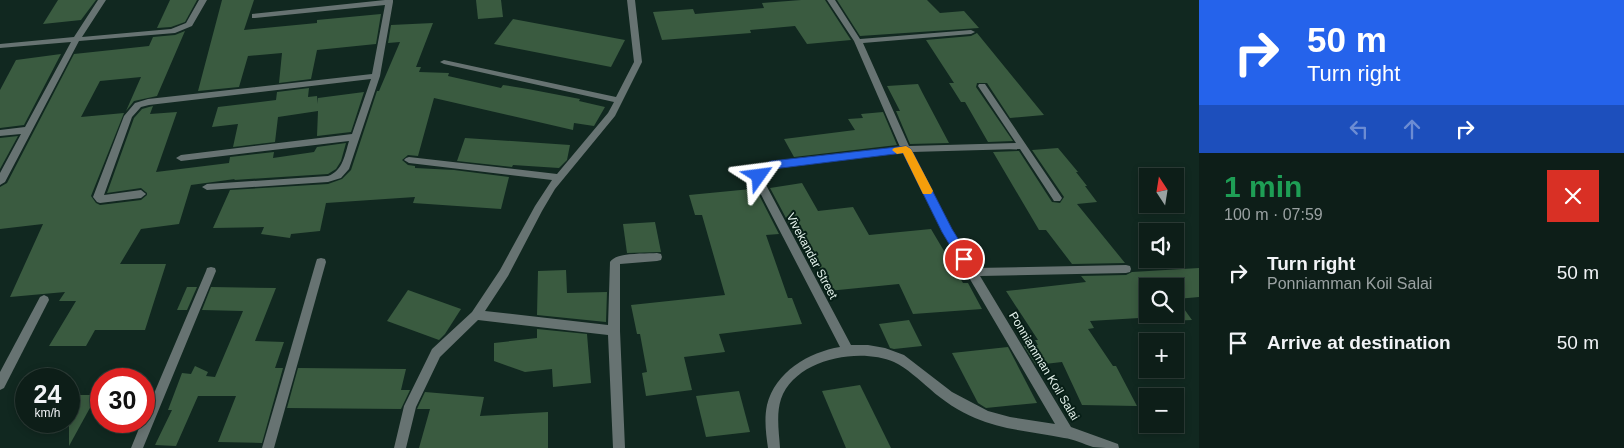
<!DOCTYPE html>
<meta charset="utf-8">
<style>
:root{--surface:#0d1e18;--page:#162721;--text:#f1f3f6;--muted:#9aa2a2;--line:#2d3c37}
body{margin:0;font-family:Helvetica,sans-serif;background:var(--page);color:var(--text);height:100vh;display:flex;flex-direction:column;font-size:19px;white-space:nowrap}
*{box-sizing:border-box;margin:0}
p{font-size:16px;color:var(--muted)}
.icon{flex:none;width:28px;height:28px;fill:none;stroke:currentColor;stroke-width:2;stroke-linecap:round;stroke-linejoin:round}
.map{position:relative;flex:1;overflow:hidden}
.sheet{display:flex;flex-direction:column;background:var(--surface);width:425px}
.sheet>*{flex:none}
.banner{background:#2563eb;color:#fff;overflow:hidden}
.needle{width:32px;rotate:348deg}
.tools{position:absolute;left:1139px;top:168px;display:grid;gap:10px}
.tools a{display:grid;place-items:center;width:45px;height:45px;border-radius:0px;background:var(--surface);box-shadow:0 2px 8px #0003,0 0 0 1px var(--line);font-size:25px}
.speed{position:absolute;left:15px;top:368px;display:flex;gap:10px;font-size:25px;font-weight:700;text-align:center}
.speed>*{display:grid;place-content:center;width:65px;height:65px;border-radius:50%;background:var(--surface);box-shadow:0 2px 8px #0003,0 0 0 1px var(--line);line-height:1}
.speed small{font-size:12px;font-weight:400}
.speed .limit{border:8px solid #d22;background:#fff;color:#111}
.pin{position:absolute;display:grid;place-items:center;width:42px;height:42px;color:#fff;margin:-21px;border:2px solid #fff;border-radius:50%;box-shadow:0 1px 5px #0007}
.me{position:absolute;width:55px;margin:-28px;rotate:59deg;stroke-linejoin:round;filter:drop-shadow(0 0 4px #0008)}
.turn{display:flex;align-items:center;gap:18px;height:105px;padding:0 25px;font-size:22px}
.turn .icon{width:65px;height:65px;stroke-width:2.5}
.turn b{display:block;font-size:35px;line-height:42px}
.lanes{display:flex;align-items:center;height:48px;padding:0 25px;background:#0003;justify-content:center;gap:25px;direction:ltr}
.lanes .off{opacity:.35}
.round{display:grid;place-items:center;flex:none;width:52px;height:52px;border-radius:0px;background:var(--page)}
.overview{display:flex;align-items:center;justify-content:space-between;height:85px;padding:0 25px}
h1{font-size:30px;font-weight:700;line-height:38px;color:#1e9e55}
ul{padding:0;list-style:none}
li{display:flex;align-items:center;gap:15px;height:70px;padding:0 25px}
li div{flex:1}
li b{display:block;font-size:19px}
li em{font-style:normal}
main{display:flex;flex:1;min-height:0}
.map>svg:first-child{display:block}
</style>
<main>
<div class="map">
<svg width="1199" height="448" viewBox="0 0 1199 448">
<rect width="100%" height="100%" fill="#112820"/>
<g fill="#3a5b40" fill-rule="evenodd">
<polygon points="58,0 96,0 81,20 43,24"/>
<polygon points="170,0 197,0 185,22 171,27 157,28"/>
<polygon points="222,0 254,0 244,30 317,23 317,20 381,14 376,44 317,50 311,79 279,83 282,53 248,56 239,87 198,91"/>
<polygon points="476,0 501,0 503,17 478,19"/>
<polygon points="801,0 825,0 851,40 807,44 795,26 750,30 751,33 662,40 653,12 693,9 695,14 764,8 762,3"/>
<polygon points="837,0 927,0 940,13 964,11 979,28 860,36"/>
<polygon points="513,19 625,40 611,67 494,44"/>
<polygon points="433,23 416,67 421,67 419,72 449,73 448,76 501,88 503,85 528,89 580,99 579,101 605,107 594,126 574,123 573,130 434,98 418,156 408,155 402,160 408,165 415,166 415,168 454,170 509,177 501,209 413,203 415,197 326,203 320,231 291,234 290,238 261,234 264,227 213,228 230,190 328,184 342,179 351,170 377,91 379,91 400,42 388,43 391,25"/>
<polygon points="185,31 157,96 134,101 126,111 141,77 100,81 81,117 124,113 91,196 96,203 100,205 141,200 147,195 147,193 141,188 107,193 134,118 142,109 149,107 153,106 150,114 177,112 156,172 229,163 230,157 274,152 273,158 314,152 317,147 346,143 341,161 336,169 328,174 234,180 235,179 191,185 179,224 141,229 120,264 166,264 145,330 95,330 86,346 49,346 76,301 59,301 65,292 10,297 43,224 0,229 0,187 7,183 74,54 149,46 153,37 175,35"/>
<polygon points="977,33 1044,115 1010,118 987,83 977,83 976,87 1013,141 988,142 965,102 961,102 949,83 954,83 926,40 971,36"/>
<polygon points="61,54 24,125 0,128 0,90 16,60"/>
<polygon points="918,84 922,92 949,143 910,144 896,111 900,111 887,86"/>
<polygon points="309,88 308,97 317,96 318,104 318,98 364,92 351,132 317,136 318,111 278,117 275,142 233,147 238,124 212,127 218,107 276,100 277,92"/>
<polygon points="883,112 897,145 794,157 784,139 855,130 848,119 863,118 861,114"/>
<polygon points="18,136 0,169 0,138"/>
<polygon points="465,138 570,145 567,160 559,168 513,165 512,167 457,161"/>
<polygon points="1058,148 1078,172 1076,172 1087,186 1085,186 1097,202 1077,204 1125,263 1072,264 1046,230 1039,230 993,152 1019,151 1052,202 1060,203 1064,197 1032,150"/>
<polygon points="802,183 818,211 853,207 869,235 931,229 963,283 968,283 982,309 913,314 899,284 828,291 817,262 813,263 800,232 794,233 770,188"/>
<polygon points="751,189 752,191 757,191 779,234 766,235 788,298 792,298 802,324 719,334 725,352 684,357 692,390 646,396 642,373 647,372 640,334 637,334 631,305 725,295 702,215 695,215 689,195"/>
<polygon points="655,222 661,252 627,253 623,224"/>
<path d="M1199 268V297L1177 299 1192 320 1141 322 1139 318 1090 321 1094 328 1088 329 1113 366H1116L1137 406 1082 405 1062 362 1036 365 1024 346 1038 345 1035 340H1038L1006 291 1086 282 1081 276 1126 275 1132 272ZM1148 286H1175V314H1148Z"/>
<polygon points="566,270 567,293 607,292 606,322 537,315 538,271"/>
<polygon points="187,287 197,287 187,310 177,310"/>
<polygon points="211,287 276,288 255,341 284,342 275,368 283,368 262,443 218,442 236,396 198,396 176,446 155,445 172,410 168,410 182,373 191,374 195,366 208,372 206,376 215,377 243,311 202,310"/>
<polygon points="408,290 461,309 445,334 439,340 387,321"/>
<polygon points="909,320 922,346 894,349 890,348 879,324"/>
<polygon points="537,329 587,334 591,383 553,387 552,369 525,372 494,361 494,343 537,338"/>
<polygon points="1008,347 1037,403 986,408 978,403 952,353"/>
<polygon points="298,368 406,369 401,390 410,390 401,409 287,408"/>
<polygon points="860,385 891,448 846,448 822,391"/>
<polygon points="739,391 750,432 706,437 696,396"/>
<polygon points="425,392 484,397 480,416 548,412 548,448 419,448 430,409 417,409"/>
<polygon points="69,395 97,395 69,446"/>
</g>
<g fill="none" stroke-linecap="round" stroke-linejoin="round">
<g fill="#677372" fill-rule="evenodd">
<polygon points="98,0 106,0 82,37 171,29 186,23 199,0 207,0 192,26 175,33 79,41 5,182 0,185 0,173 21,134 0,136 0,130 25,127 71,42 0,48 0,44 74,37"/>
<path d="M385 0H393V2L380 76 349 169 341 178 328 182 207 190 202 187 207 184 328 176C343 171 345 154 349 141L181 161 176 158 181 155 352 134 371 79 149 105 141 107 132 117 104 195 141 190 146 194 141 198 100 203 97 202 93 197 124 116 135 103 148 99 372 74 385 5 255 18H252V14Z"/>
<path d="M627 0H635L642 62 615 116 555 189 542 211 508 276 485 311 608 325 610 262C616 252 645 254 657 253L661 254 662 257 661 260 657 261 620 264V331L625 448H613L608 335 478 320 440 357 416 407 406 448H394L404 406 432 349 472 312 500 270 535 206 552 180 409 163 404 160 406 158 409 157 557 174 608 113 614 102 444 64 440 62 444 60 616 97 634 62Z"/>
<path d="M827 0H835L860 39 971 30 975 32 971 34 863 43 909 146 1016 143 978 86 979 84H985L1062 198 1060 201H1054L1020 149 912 152 952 230 975 268 1126 265 1130 266 1131 269 1130 272 1126 273 980 276 1071 427 1118 444 1119 448C1111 448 1101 448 1093 447 1083 444 1074 439 1064 438 1034 432 1003 430 975 418 959 411 943 401 930 389 919 380 907 368 894 362 859 347 795 359 781 399 776 414 779 432 780 448H768C766 434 764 419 767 405 775 372 809 352 840 347L755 183C755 169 757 167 771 162L900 147 854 41ZM903 152 944 235 1055 424 1010 417 988 411 952 392 904 355 885 348 868 345H851L765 183V173L773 168Z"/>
<polygon points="321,258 325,259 326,262 274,448 262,448 316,262 317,259"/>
<polygon points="211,267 215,268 216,271 143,448 131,448 142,421 144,421 144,417 206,271 207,268"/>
<polygon points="44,295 48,297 49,300 4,388 0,390 0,372 40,297"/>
</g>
</g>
<polygon fill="#2563eb" stroke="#184099" points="906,146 911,149 952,229 968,255 970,259 968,262 960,262 942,232 903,153 773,169 765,173 762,179 759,180 753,176 756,169 771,161"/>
<polygon fill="#f59e0b" points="906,146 911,149 933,191 931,194 923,194 903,153 897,154 892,150 894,148"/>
<g text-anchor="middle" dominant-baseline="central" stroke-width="4" stroke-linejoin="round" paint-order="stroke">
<g font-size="12" fill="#e6f4ee" stroke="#071e16">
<text transform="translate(812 256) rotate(62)">Vivekandar Street</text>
<text transform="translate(1044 366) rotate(59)">Ponniamman Koil Salai</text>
</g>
</g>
</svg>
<div class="tools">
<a><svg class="needle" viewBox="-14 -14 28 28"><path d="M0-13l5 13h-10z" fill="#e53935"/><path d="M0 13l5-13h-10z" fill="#9aa2a2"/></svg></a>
<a><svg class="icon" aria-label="sound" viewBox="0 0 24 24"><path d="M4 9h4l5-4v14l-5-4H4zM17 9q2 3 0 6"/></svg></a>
<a><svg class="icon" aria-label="search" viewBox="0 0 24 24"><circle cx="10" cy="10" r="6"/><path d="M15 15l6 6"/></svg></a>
<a>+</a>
<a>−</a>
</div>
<div class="speed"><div>24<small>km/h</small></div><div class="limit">30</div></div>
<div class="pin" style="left:964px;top:259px;background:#d93025"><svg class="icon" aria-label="arrive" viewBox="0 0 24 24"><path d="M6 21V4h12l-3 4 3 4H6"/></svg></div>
<svg class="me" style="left:759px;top:176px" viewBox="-20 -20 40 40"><path d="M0-17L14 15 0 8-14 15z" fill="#2563eb" stroke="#fff" stroke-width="4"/></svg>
</div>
<section class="sheet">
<div class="banner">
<div class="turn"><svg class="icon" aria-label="right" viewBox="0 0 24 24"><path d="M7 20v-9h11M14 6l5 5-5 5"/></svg><div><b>50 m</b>Turn right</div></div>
<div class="lanes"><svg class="icon off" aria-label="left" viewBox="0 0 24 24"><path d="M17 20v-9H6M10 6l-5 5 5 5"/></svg><svg class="icon off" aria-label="ahead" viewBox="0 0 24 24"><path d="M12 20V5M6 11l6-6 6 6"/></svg><svg class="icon" aria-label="right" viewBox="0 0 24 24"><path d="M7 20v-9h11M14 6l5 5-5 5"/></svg></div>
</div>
<div class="overview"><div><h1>1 min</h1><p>100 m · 07:59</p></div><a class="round" style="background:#d93025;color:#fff"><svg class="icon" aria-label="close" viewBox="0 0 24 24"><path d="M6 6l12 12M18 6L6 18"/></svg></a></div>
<ul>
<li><svg class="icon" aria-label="right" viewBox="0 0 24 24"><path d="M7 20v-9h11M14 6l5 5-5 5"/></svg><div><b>Turn right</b><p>Ponniamman Koil Salai</p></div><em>50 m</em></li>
<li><svg class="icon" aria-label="arrive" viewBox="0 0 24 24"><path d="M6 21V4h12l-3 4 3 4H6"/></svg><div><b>Arrive at destination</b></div><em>50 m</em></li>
</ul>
</section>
</main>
